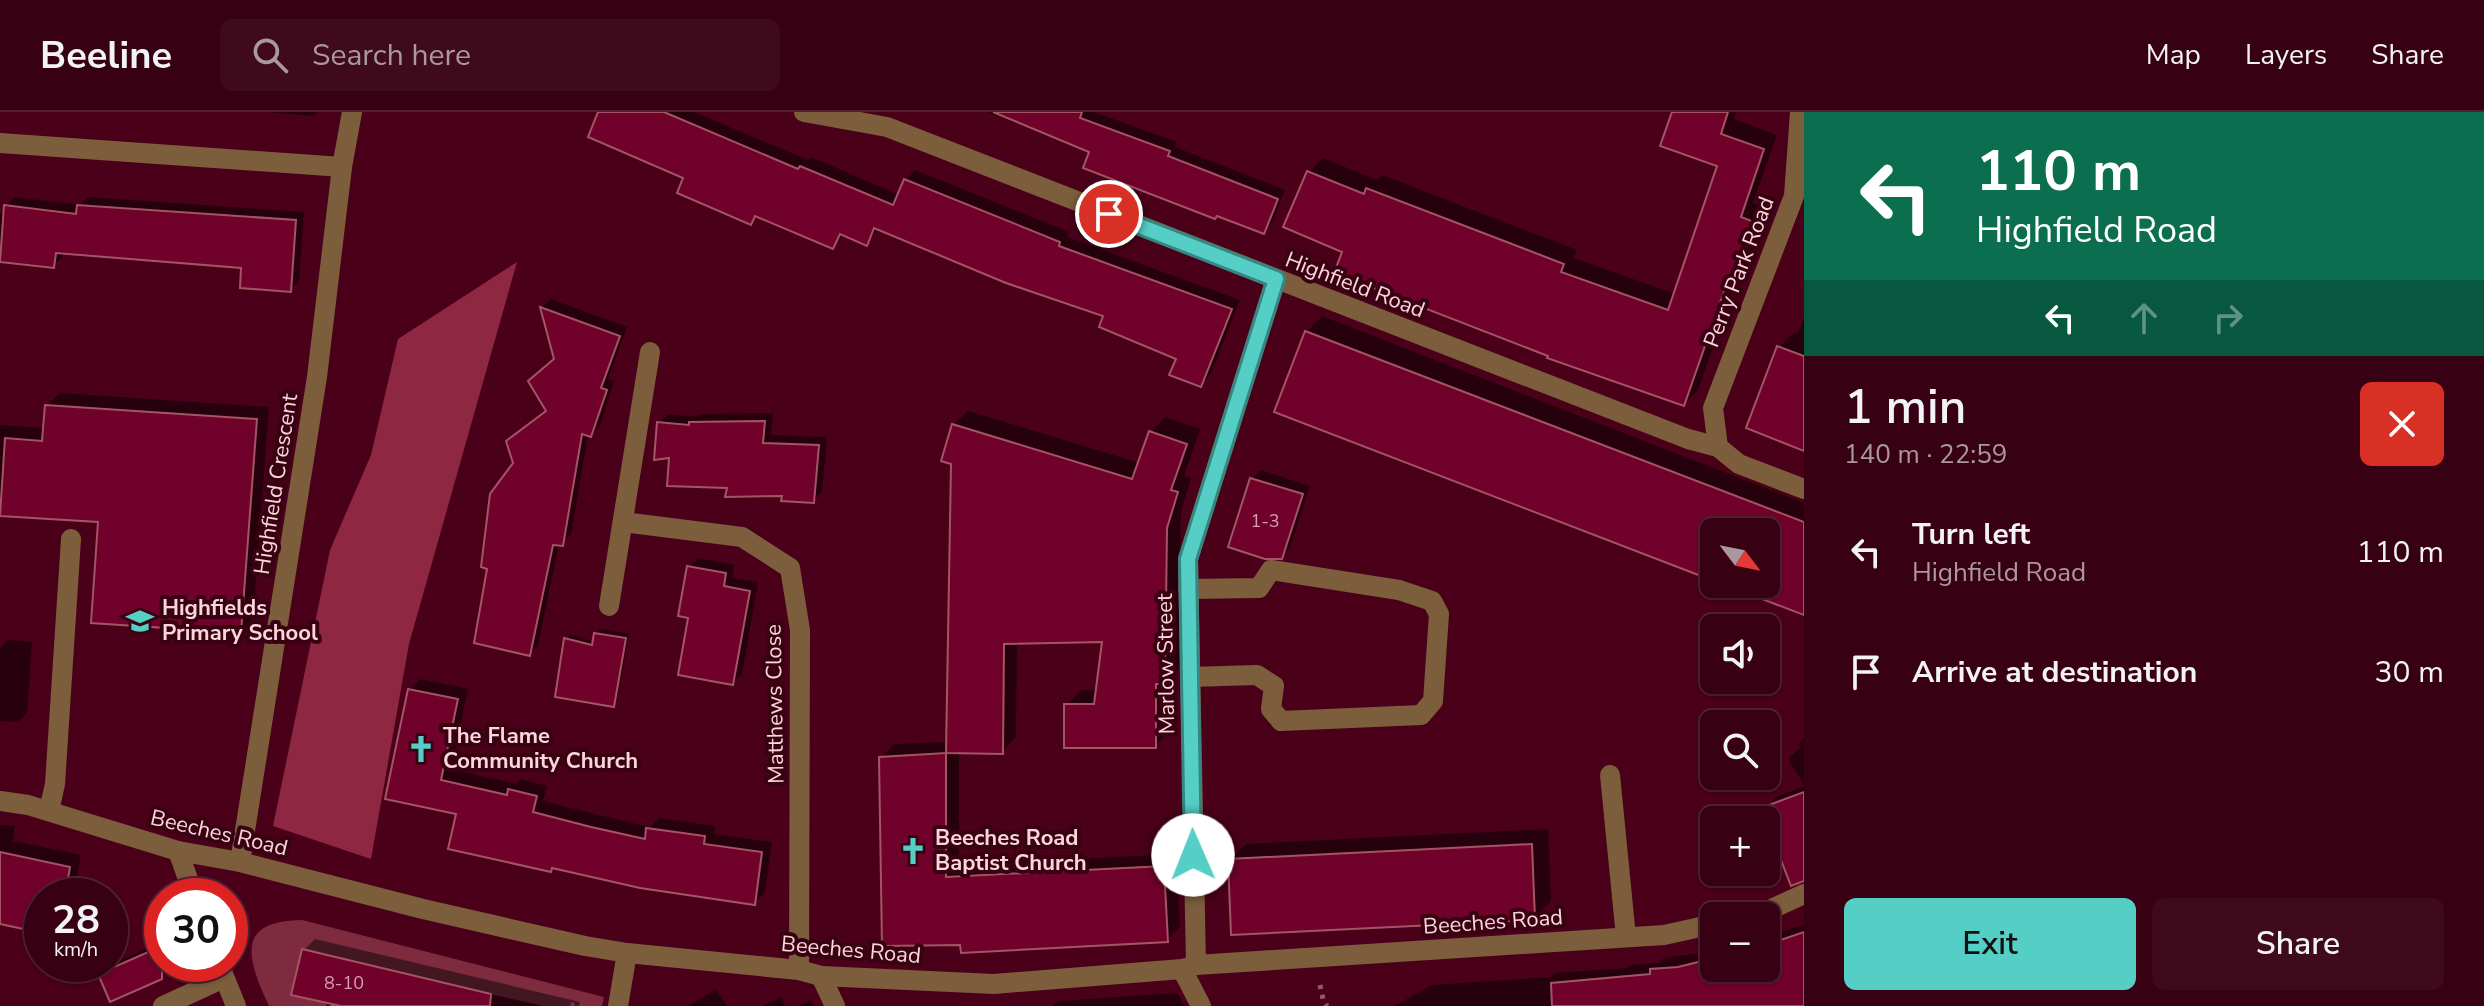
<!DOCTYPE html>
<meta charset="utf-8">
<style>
:root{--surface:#380013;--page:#3f0a1c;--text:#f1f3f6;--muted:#ab97a0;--line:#522233;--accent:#55cec6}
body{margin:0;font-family:"Nunito Sans",sans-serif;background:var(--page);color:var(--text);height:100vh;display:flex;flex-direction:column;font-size:30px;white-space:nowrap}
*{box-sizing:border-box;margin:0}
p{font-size:26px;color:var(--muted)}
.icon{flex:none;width:44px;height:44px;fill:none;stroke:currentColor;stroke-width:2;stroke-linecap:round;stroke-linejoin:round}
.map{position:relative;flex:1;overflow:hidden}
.sheet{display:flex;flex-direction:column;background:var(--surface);width:680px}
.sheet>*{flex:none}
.hud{background:#0b6e4f;color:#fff;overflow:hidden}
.needle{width:52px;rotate:122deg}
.tools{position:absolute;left:1700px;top:406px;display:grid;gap:16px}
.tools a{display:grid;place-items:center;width:80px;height:80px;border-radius:12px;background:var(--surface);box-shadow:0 2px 6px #0004,0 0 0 2px var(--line);font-size:40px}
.speed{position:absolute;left:24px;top:766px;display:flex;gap:16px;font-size:40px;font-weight:700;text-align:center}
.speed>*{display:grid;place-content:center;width:104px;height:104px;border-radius:50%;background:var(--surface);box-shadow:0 2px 6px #0004,0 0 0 2px var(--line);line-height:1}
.speed small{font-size:20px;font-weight:400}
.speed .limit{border:12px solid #d22;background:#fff;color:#111}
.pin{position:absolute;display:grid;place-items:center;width:68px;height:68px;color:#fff;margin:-34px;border:4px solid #fff;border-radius:50%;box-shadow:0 2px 8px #0007}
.me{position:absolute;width:88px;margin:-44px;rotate:359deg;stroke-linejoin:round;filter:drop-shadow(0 0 6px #0008)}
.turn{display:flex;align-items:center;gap:28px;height:168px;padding:0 40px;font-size:36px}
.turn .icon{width:104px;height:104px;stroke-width:2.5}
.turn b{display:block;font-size:56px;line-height:68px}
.lanes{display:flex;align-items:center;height:76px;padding:0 40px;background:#0003;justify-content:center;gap:40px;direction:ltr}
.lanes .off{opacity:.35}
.round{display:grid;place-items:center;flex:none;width:84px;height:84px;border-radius:12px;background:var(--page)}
.head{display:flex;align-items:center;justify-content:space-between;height:136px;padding:0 40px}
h1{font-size:48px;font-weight:600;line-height:60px}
.button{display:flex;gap:16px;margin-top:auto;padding:16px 40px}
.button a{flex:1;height:92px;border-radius:12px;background:var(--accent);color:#111;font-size:32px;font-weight:600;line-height:92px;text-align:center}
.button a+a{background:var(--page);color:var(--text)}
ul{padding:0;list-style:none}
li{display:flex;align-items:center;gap:24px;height:120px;padding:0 40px}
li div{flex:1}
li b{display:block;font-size:30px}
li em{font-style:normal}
header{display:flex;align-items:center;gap:48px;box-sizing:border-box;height:112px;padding:0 40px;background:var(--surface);border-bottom:2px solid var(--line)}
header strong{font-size:38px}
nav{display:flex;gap:44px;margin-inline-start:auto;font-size:28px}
.search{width:560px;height:72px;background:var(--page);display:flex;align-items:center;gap:20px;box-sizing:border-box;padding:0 28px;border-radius:12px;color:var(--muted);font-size:30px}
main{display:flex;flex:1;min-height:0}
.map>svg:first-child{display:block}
</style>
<header>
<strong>Beeline</strong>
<div class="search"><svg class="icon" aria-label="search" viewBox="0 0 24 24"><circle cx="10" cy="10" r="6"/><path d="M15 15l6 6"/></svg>Search here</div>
<nav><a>Map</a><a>Layers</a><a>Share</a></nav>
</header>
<main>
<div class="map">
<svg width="1804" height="894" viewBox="0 0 1804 894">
<rect width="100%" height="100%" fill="#4a0019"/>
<path fill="#7e2b3f" d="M302 808 604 885 602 894H543L428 868 388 894 396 859 302 837 291 882 327 891 326 894H269C249 850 232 809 302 808Z"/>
<polygon fill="#8e2742" points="517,150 409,532 371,747 273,714 330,438 371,343 398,227"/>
<g fill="#0007">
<polygon points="265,0 318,0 314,4"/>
<polygon points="601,0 694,0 808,48 811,45 899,83 906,68 915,58 1069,120 1067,125 1240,188 1210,264 1200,273 1178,246 1106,203 878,116 866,132 844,122 833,135 758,103 751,110"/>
<polygon points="987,0 1094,0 1177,30 1175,35 1285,78 1272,111 1263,120 1091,39"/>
<polygon points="1674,0 1736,0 1734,7 1777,23 1753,91 1767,96 1747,154 1738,162 1698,278 1684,292 1550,242 1345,139 1285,114 1309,60 1323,46 1377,68 1382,63 1577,138 1573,146 1676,182 1719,52"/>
<polygon points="15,85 80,93 88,85 304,100 299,169 290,178 243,154 63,140 62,145 53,154 0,148 0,102 5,102 6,94"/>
<polygon points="551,187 627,215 608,267 614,269 600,314 591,323 588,322 571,423 559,432 538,533 529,542 515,352 508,329 547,298 556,247 542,195"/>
<polygon points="1322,204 1804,391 1804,501 1728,472 1766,472 1766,420 1714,420 1714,467 1306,220"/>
<polygon points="1804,206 1804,336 1748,315 1779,235 1793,221 1797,222"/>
<polygon points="60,281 269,295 253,506 240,519 100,408 0,389 0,313 45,316 47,294"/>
<polygon points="968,299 1140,351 1151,320 1165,305 1200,317 1184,364 1191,366 1181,400 1179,556 1170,565 1170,619 1155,634 1066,593 1081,578 1098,578 1104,528 1017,530 1016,625 1002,640 959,639 959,753 1176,742 1180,815 1167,828 962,838 881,646 894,632 949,630 953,313"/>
<polygon points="773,301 771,323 827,325 822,380 813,389 730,374 671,344 659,311 668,302 697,305 700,302"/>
<polygon points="1261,358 1310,374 1290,435 1281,445 1252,367"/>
<polygon points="698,446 734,453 732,466 758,470 742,562 733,571 690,504 689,455"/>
<polygon points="600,517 629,522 617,588 613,593 566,527 570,523 594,530 596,521"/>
<polygon points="8,528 32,530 27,601 18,610 0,609 0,536"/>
<polygon points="420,567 468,577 451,657 516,672 521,667 547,674 543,689 603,704 650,715 659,706 715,714 714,722 772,730 765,780 754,791 554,754 551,757 458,701 387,686 409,578"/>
<polygon points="1804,626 1804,673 1788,647 1801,635 1799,631"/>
<polygon points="1804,674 1804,743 1764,697 1776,685"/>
<polygon points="0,713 15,714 13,729 81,743 73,784 42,784 42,819 0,805"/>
<polygon points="1548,717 1551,789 1534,806 1230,748 1246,732"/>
<polygon points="1804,813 1804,894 1394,894 1432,873 1551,865 1554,861 1627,856 1631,853 1658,851 1664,846 1714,839 1714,856 1766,856 1766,824"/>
<polygon points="315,827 580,890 579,894 574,894 575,891 571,890 570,894 349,894 304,838"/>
<polygon points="162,830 162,852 184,852 178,858 111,887 100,862 109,853"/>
<polygon points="716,877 727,894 689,894 690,893"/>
<polygon points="1178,881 1184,894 1053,894 1058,889"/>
<polygon points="781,885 785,894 763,894"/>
<polygon points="811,888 814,894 799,894"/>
</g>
<g fill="#70012a" stroke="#a45564" stroke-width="2">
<polygon points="598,0 664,0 798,57 800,54 893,93 904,67 1060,130 1059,134 1232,197 1201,275 1169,263 1176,247 1099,215 1103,204 1006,171 874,116 867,134 840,122 833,137 755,104 751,113 677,81 683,66 588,25"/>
<polygon points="993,0 1082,0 1080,6 1170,39 1168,44 1278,87 1264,122 1217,104 1215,107 1083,56 1089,40"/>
<polygon points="1672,0 1728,0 1721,22 1764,37 1741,105 1754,110 1733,170 1728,168 1684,294 1547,246 1548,244 1334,161 1342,140 1283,115 1307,59 1364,82 1366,76 1564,152 1561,160 1668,198 1717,54 1660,34"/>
<polygon points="4,93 76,102 77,93 296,108 291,180 240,176 241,156 56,141 54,156 0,150"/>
<polygon points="540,195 620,224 601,276 607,278 591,325 582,322 563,434 553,433 530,544 474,531 487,457 481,455 490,382 513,351 506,329 546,299 528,269 554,247"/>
<polygon points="1305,219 1804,410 1804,503 1723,472 1766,472 1766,420 1714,420 1714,469 1274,300"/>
<polygon points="1777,234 1804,244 1804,339 1746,316"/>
<polygon points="45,293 257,307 241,521 91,511 98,410 0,404 5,326 42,329"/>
<polygon points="765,309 763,331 819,333 814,391 781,389 782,384 725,385 727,376 667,374 669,346 654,348 657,310 689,313 689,310"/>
<polygon points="952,312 1132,367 1149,319 1187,332 1171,378 1178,380 1167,416 1165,572 1156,572 1156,636 1064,636 1064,592 1094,592 1102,530 1004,532 1003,642 946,641 951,352 941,349"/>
<polygon points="1250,366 1303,382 1282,447 1265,447 1228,435"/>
<polygon points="687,454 726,461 724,474 750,479 733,573 678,563 688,506 678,504"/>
<polygon points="594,521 626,526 614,595 555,585 564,526 592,533"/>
<polygon points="408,577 458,587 441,668 507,683 508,677 537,684 533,700 591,715 645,727 646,716 705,724 704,732 762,740 755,793 640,776 552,756 551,760 448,737 456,702 385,687"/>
<polygon points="946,641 946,765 1164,754 1168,830 961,841 960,833 882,834 879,645"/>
<polygon points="1804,680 1804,769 1791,774 1761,696"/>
<polygon points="1532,732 1535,808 1231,823 1228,747"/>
<polygon points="0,740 70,755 65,784 42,784 42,821 0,812"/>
<polygon points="1804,820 1804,894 1552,894 1551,871 1650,862 1650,857 1678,855 1714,846 1714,856 1766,856 1766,833"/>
<polygon points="162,834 162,867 110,890 98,862"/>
<polygon points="302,837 491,882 490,894 341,894 291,883"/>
</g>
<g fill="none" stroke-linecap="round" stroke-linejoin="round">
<g stroke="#945a6b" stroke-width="5" stroke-dasharray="4 6" stroke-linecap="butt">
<polyline points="1320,873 1323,887 1327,894"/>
<polyline points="333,894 333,893"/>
</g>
<g stroke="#7c5e3c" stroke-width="20">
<polyline points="804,0 887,15 1688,327 1718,335 1739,352 1804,377"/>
<polyline points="0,31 342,55"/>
<polyline points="1718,335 1713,296 1794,84 1800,0"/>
<polyline points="623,410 742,425 790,456 800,518 799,858"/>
<polyline points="1188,477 1259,476 1271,458 1399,478 1432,489 1439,502 1433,589 1421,603 1281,609 1271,597 1274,574 1257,563 1190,565"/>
<polyline points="609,494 650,240"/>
<polyline points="1610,663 1626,825"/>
<polyline points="0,689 28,693 178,739 240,750 423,797 585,834 627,841 799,858 821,864 994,872 1182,857 1196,853 1664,823 1714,812"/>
<polyline points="49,699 55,672 71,427"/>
<polyline points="178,739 194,784"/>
<polyline points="240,750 317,265 342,55 352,0"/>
<polyline points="1747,804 1765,800 1804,782"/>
<polyline points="219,852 236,894"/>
<polyline points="1196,853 1188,447 1276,167"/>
<polyline points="1182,857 1201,894"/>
<polyline points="821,864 835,894"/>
<polyline points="163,894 224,866"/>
<polyline points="618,894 627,841"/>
</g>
</g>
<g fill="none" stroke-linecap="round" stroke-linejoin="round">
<g stroke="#378681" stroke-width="20">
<polyline id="route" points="1109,102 1276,167 1188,447 1193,743"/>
</g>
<use href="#route" stroke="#55cec6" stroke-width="14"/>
</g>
<defs>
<g id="school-bare" transform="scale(2.16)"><path d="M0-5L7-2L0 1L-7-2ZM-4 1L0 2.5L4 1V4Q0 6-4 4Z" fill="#55cec6" stroke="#380213" stroke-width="2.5" paint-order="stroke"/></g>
<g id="church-bare" transform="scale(2.16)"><path d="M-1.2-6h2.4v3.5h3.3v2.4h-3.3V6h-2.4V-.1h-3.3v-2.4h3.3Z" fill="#55cec6" stroke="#380213" stroke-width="2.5" paint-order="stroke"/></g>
</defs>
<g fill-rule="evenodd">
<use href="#school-bare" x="140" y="509"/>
<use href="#church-bare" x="421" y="637"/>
<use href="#church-bare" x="913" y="739"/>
</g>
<g text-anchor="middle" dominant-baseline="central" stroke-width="8" stroke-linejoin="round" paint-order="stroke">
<g font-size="18" fill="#d8a0ae">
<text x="1265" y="409">1-3</text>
<text x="344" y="871">8-10</text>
</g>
<g font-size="22" fill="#fad5da" stroke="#380213">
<text transform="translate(1739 160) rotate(-69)">Perry Park Road</text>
<text transform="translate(1355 173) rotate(21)">Highfield Road</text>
<text transform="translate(276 372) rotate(-81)">Highfield Crescent</text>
<text transform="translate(1166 552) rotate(-91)">Marlow Street</text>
<text transform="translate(775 592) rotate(-91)">Matthews Close</text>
<text transform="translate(219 721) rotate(13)">Beeches Road</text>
<text transform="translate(1493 810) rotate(-4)">Beeches Road</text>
<text transform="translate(851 838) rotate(5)">Beeches Road</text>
</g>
<g font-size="22" font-weight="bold" fill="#fad5da" stroke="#380213" text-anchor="start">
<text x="162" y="496">Highfields<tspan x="162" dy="25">Primary School</tspan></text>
<text x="443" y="624">The Flame<tspan x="443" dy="25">Community Church</tspan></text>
<text x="935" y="726">Beeches Road<tspan x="935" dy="25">Baptist Church</tspan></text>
</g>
</g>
</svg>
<div class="tools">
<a><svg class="needle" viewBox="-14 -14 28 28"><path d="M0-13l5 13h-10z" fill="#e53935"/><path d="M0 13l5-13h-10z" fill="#ab97a0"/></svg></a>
<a><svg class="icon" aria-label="sound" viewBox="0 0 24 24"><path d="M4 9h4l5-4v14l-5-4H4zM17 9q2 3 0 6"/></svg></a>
<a><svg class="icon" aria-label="search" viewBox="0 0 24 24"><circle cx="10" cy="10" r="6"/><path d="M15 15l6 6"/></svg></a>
<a>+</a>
<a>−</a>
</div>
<div class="speed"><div>28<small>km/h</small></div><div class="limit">30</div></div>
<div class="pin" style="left:1109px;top:102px;background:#d93025"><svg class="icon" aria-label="arrive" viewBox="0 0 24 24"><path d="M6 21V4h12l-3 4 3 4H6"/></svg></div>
<svg class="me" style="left:1193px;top:743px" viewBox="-20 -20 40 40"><circle r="19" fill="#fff"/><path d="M0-13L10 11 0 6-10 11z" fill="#55cec6"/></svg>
</div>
<section class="sheet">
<div class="hud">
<div class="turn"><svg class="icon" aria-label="left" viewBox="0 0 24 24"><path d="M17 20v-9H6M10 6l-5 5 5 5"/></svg><div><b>110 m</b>Highfield Road</div></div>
<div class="lanes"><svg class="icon" aria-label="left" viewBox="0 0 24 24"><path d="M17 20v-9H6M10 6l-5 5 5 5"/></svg><svg class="icon off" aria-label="ahead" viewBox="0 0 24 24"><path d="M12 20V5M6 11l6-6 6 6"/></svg><svg class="icon off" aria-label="right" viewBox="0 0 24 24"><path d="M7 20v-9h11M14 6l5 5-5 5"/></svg></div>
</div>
<div class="head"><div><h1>1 min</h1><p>140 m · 22:59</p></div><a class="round" style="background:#d93025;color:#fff"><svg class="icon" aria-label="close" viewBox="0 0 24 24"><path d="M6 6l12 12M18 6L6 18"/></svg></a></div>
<ul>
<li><svg class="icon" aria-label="left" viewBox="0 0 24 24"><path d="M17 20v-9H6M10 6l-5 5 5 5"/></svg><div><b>Turn left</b><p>Highfield Road</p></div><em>110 m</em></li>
<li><svg class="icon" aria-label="arrive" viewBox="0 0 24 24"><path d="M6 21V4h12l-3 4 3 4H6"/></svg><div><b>Arrive at destination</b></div><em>30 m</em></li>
</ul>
<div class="button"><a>Exit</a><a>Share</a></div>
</section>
</main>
